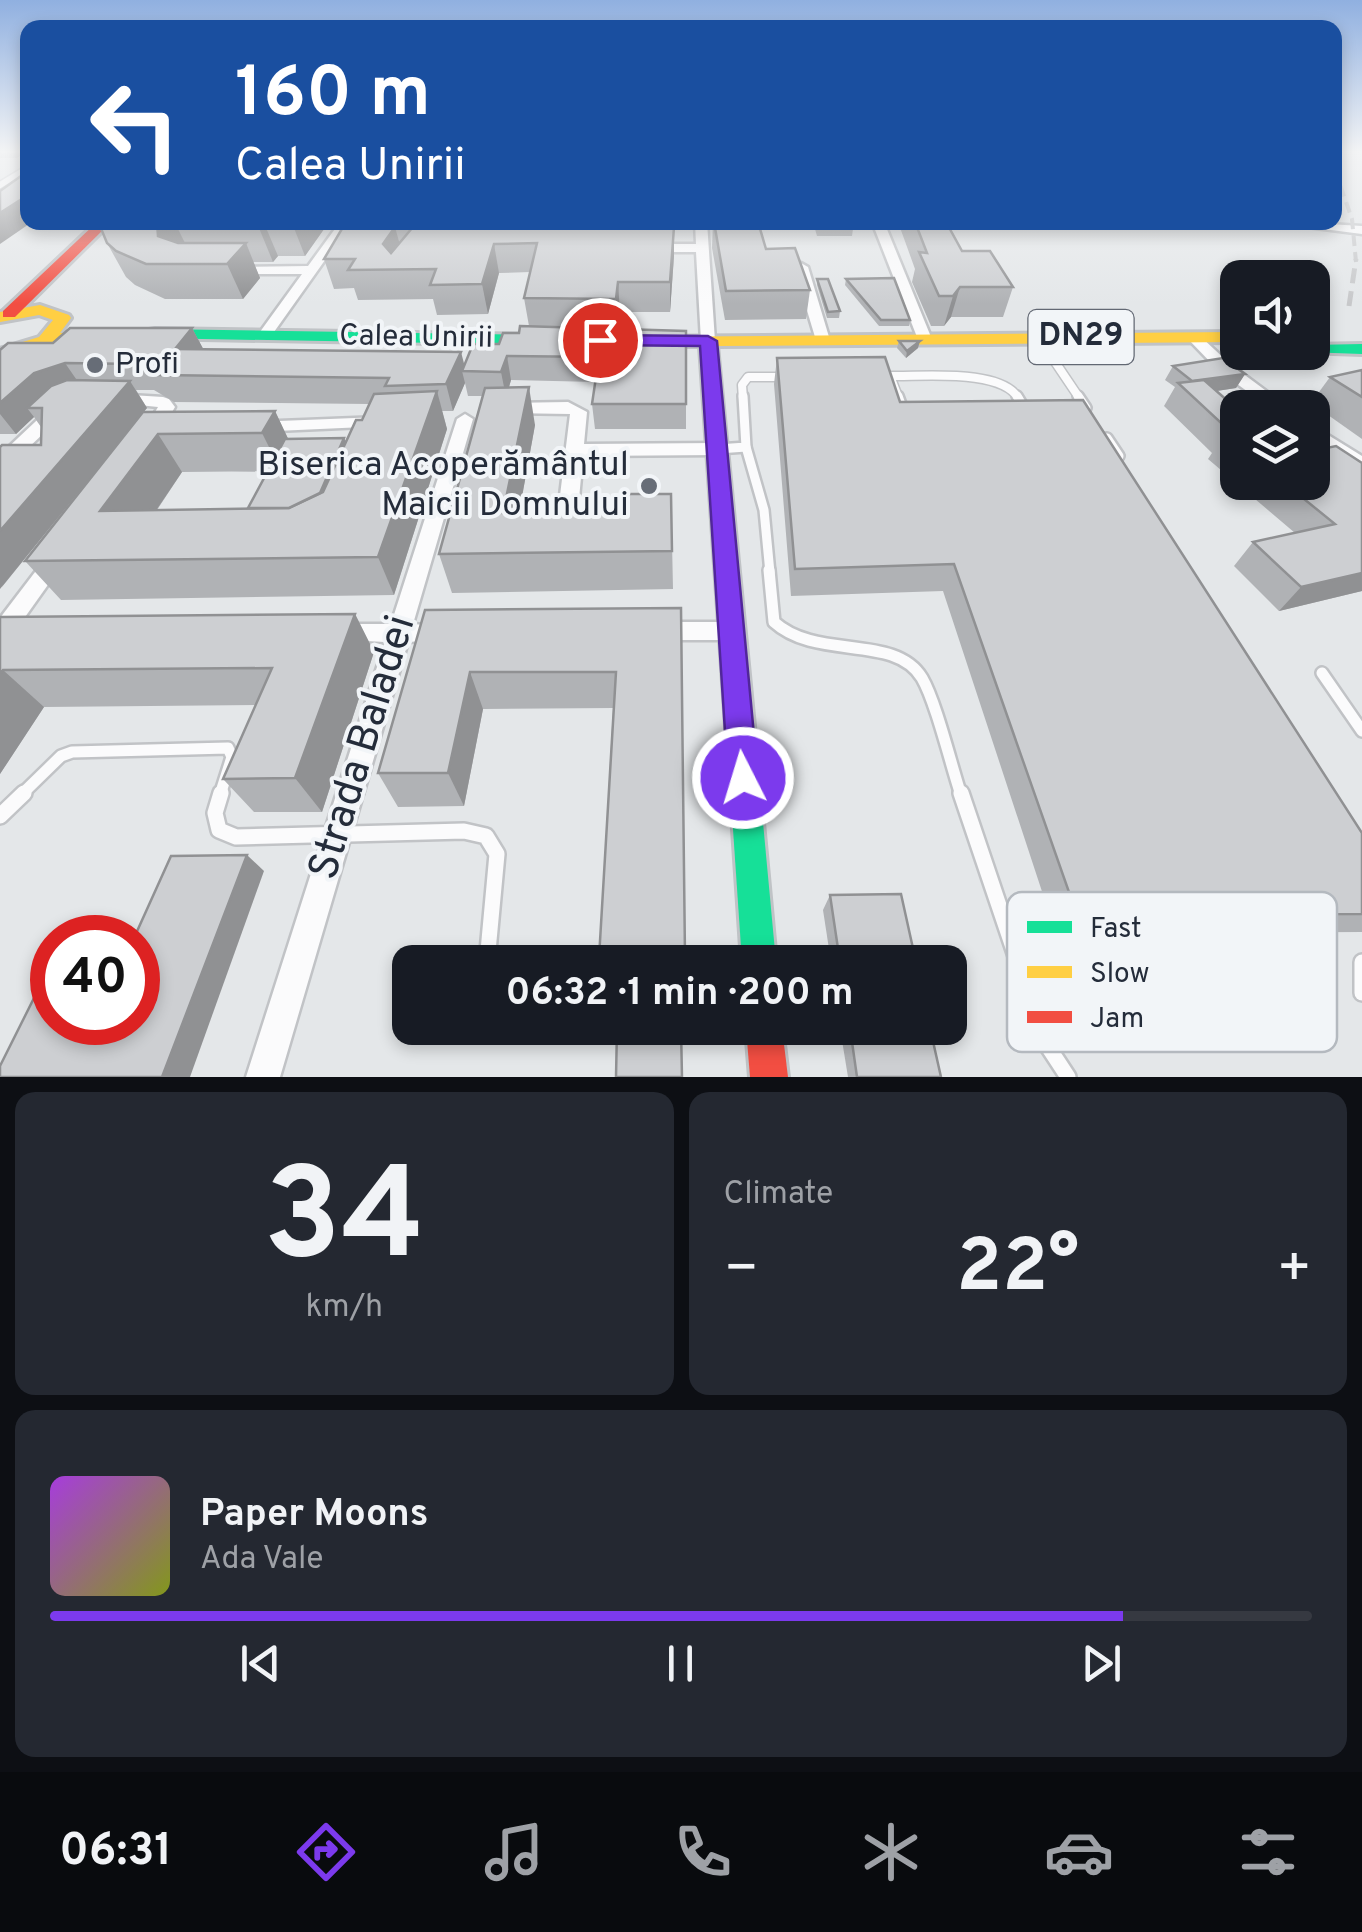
<!DOCTYPE html>
<html lang="en">
<head>
<meta charset="utf-8">
<style>
	body { margin:0; font-family:Overpass,sans-serif; background:#242831; color:#f1f3f6; height:100vh; display:flex; flex-direction:column; font-size:38px; white-space:nowrap }
	* { box-sizing:border-box; margin:0 }
	p { font-size:32px; color:#9ea1a6 }
	.icon { flex:none; width:55px; height:55px; fill:none; stroke:currentColor; stroke-width:2; stroke-linecap:round; stroke-linejoin:round }
	.map { position:relative; height:1077px; overflow:hidden }
	.side { display:flex; flex-direction:column; gap:15px; padding:15px; background:#0d0f14; flex:1 }
	.side>* { flex:none }
	.banner { position:absolute; left:20px; top:20px; width:1322px; height:210px; border-radius:20px; box-shadow:0 5px 15px #0003; background:#1a4fa0; color:#fff; overflow:hidden }
	.fabs { position:absolute; left:1220px; top:260px; display:grid; gap:20px }
	.fabs a { display:grid; place-items:center; width:110px; height:110px; border-radius:20px; background:#171b24; box-shadow:0 5px 15px #0003; font-size:50px }
	.speed { position:absolute; left:30px; top:915px; display:flex; gap:20px; font-size:50px; font-weight:700; text-align:center }
	.speed>* { display:grid; place-content:center; width:130px; height:130px; border-radius:50%; background:#171b24; box-shadow:0 5px 15px #0003; line-height:1 }
	.speed .limit { border:15px solid #d22; background:#fff; color:#111 }
	.pin { position:absolute; display:grid; place-items:center; width:85px; height:85px; color:#fff; margin:-42px; border:5px solid #fff; border-radius:50%; box-shadow:0 2px 10px #0007 }
	.me { position:absolute; width:110px; margin:-55px; rotate:355deg; stroke-linejoin:round; filter:drop-shadow(0 0 8px #0008) }
	.turn { display:flex; align-items:center; gap:35px; height:210px; padding:0 50px; font-size:45px }
	.turn .icon { width:130px; height:130px; stroke-width:2.5 }
	.turn b { display:block; font-size:70px; line-height:85px }
	.big { font-size:75px; font-weight:700; line-height:1.1 }
	.side .widget { flex:1; display:flex; flex-direction:column; justify-content:center; gap:15px; min-width:0; padding:0 35px; border-radius:20px; background:#242831 }
	.side .dial { align-items:center; gap:0 }
	.dial b { font-size:130px; line-height:1 }
	.song { display:flex; align-items:center; gap:30px }
	.cover { width:120px; height:120px; border-radius:15px; background:linear-gradient(135deg,hsl(280 70% 55%),hsl(70 70% 35%)) }
	.played { height:10px; border-radius:5px; background:linear-gradient(90deg,#7c3aed 85%,#363941 85%) }
	.keys { display:flex; justify-content:space-around; direction:ltr }
	.heat { display:flex; justify-content:space-between; align-items:center; font-size:55px; direction:ltr }
	.side .tiles { flex:1; display:grid; gap:15px; grid-template-columns:1fr 1fr }
	.widget:last-child { grid-column:span 2 }
	.trip { position:absolute; left:392px; top:945px; width:575px; height:100px; border-radius:20px; background:#171b24; box-shadow:0 5px 15px #0003; font-weight:700; line-height:100px; text-align:center }
	.dock { display:flex; height:160px; justify-content:space-around; align-items:center; background:#090b0e; color:#9ea1a6 }
	.dock .icon { width:70px; height:70px }
	.dock .selected { color:#7c3aed }
	.dock b { font-size:45px; color:#f1f3f6 }
	.map>svg:first-child { display:block }
	.lines { fill:none; stroke-linecap:round; stroke-linejoin:round }
	.lane-far4-casing { stroke:#c1c3c6; stroke-width:9 }
	.lane-far3-casing { stroke:#c1c3c6; stroke-width:11 }
	.lane-far2-casing { stroke:#c1c3c6; stroke-width:14 }
	.lane-far1-casing { stroke:#c1c3c6; stroke-width:16 }
	.lane-casing { stroke:#c1c3c6; stroke-width:20 }
	.street-casing { stroke:#c1c3c6; stroke-width:5 }
	.fast-casing { stroke:#c0c3c6; stroke-width:6 }
	.slow-casing { stroke:#c0c3c6; stroke-width:6 }
	.jam-casing { stroke:#c0c3c6; stroke-width:6 }
	.lane-far4 { stroke:#fbfbfc; stroke-width:6 }
	.lane-far3 { stroke:#fbfbfc; stroke-width:8 }
	.lane-far2 { stroke:#fbfbfc; stroke-width:9 }
	.lane-far1 { stroke:#fbfbfc; stroke-width:11 }
	.lane { stroke:#fbfbfc; stroke-width:15 }
	.street { fill:#fbfbfc; fill-rule:evenodd }
	.fast { fill:#16e098; fill-rule:evenodd }
	.slow { fill:#ffcf43; fill-rule:evenodd }
	.jam { fill:#f24e42; fill-rule:evenodd }
	.rail-far1 { stroke:#c7c8ca; stroke-width:4; stroke-dasharray:11 6; stroke-linecap:butt }
	.rail { stroke:#c7c8ca; stroke-width:5; stroke-dasharray:15 8; stroke-linecap:butt }
	.wall { fill:#b0b2b5; fill-rule:evenodd }
	.shaded-wall { fill:#909193 }
	.building { fill:#cdcfd2; stroke:#909193; stroke-width:2.5 }
	.route { fill:#7c3aed; stroke:#51269a; stroke-width:2.5 }
	.poi-dot { fill:#676d77; stroke:#f2f5f8; stroke-width:4 }
	.labels { text-anchor:middle; dominant-baseline:central; stroke-width:8; stroke-linejoin:round; paint-order:stroke }
	.far-street-label { font-size:30px; fill:#242c3a; stroke:#f2f5f8 }
	.far-poi-label { font-size:30px; fill:#242c3a; stroke:#f2f5f8; text-anchor:start }
	.shield { fill:#f2f5f8; stroke:#626873; stroke-width:2.5 }
	.shield-label { font-size:32px; font-weight:bold; fill:#242c3a }
	.poi-label { font-size:35px; fill:#242c3a; stroke:#f2f5f8; text-anchor:end }
	.near-street-label { font-size:42px; fill:#242c3a; stroke:#f2f5f8 }
	.key { fill:#f2f5f8; stroke:#b4b9bf; stroke-width:2.5 }
	.key-label { font-size:28px; fill:#242c3a }
</style>
</head>
<body>
<div class="map">
<svg width="1362" height="1077" viewBox="0 0 1362 1077">
	<rect width="100%" height="100%" fill="#e4e7e9"/>
	<g class="lines">
		<g class="lane-far4-casing">
			<polyline id="lane-far4" points="0,185 28,168"/>
		</g>
		<g class="lane-far3-casing">
			<g id="lane-far3">
				<polyline points="1047,350 1080,399"/>
				<polyline points="743,399 742,385 748,377 788,377"/>
				<path d="M899,399L890,376C923,377 1002,368 1019,399"/>
			</g>
		</g>
		<g class="lane-far2-casing">
			<g id="lane-far2">
				<polyline points="898,396 902,407 910,411 1014,413 1023,406 1017,396"/>
				<polyline points="1078,396 1086,408"/>
				<polyline points="1107,438 1119,456"/>
				<polyline points="746,447 764,510 770,573"/>
				<polyline points="718,449 746,447 743,396"/>
			</g>
		</g>
		<g class="lane-far1-casing">
			<g id="lane-far1">
				<path d="M769,570L774,622C817,661 895,633 922,678C936,702 951,765 961,795"/>
				<polyline points="1322,673 1362,731"/>
				<polyline points="21,795 61,756 72,752 228,748 232,757 220,795"/>
			</g>
		</g>
		<g class="lane-casing">
			<g id="lane">
				<polyline points="221,793 215,813 219,830 236,837 464,831 486,836 497,854 487,962"/>
				<polyline points="961,793 1045,1042 1068,1077"/>
				<polyline points="0,816 24,793"/>
				<polyline points="1362,962 1362,993"/>
			</g>
		</g>
		<g class="street-casing">
			<g id="street">
				<polygon points="340,222 352,222 269,339 259,339 257,336 302,274 229,274 222,270 224,267 308,266"/>
				<polygon points="695,222 707,222 715,341 708,345 701,341 696,252 649,252 643,248 649,244 696,244"/>
				<polygon points="872,222 884,222 931,337 929,340 919,340 917,337"/>
				<polygon points="1294,222 1362,226 1362,234 1300,226"/>
				<polygon points="801,263 808,267 829,337 827,340 817,340 815,337 794,267"/>
				<polygon points="1194,334 1199,335 1230,364 1289,408 1270,408 1218,370 1187,338"/>
				<polygon points="115,394 163,397 169,399 175,407 157,438 151,439 142,434 158,407 109,402 107,399"/>
				<polygon points="568,402 587,412 584,444 718,443 727,449 718,455 583,456 577,520 567,527 560,525 557,520 570,414 507,413 499,408 507,403"/>
				<polygon points="59,404 67,409 65,413 6,469 0,471 0,455 53,405"/>
				<polygon points="465,414 473,419 413,624 451,627 454,633 451,639 408,642 280,1077 246,1077 385,642 329,639 326,633 329,627 337,624 391,624 457,419"/>
				<polygon points="380,417 386,418 386,426 254,432 245,427 254,422"/>
				<polygon points="1312,425 1362,456 1362,471 1312,438"/>
				<polygon points="55,552 62,555 65,560 62,565 8,641 0,644 0,618 48,555"/>
				<polygon points="657,622 730,622 738,625 741,631 738,637 730,640 657,640 649,637 646,631 649,625"/>
			</g>
		</g>
		<g class="fast-casing">
			<g id="fast">
				<polygon points="155,329 546,335 554,340 546,345 149,338 149,330"/>
				<polygon points="1362,344 1362,354 1305,352 1312,352 1312,345"/>
				<polygon points="740,714 750,717 754,726 776,962 742,962 726,726 730,717"/>
			</g>
		</g>
		<g class="slow-casing">
			<g id="slow">
				<polygon points="40,305 69,315 71,318 60,333 101,331 109,336 101,341 51,344 0,359 0,349 39,337 53,320 39,315 0,322 0,312"/>
				<polygon points="1238,332 1238,342 717,346 754,726 750,735 740,738 730,735 726,726 700,346 640,346 632,341 634,337"/>
			</g>
		</g>
		<g class="jam-casing">
			<g id="jam">
				<polygon points="97,222 111,222 15,317 3,317 3,311"/>
				<polygon points="746,1028 782,1028 788,1077 750,1077"/>
			</g>
		</g>
		<use href="#lane-far4" class="lane-far4"/>
		<use href="#lane-far3" class="lane-far3"/>
		<use href="#lane-far2" class="lane-far2"/>
		<use href="#lane-far1" class="lane-far1"/>
		<use href="#lane" class="lane"/>
		<use href="#street" class="street"/>
		<use href="#fast" class="fast"/>
		<use href="#slow" class="slow"/>
		<use href="#jam" class="jam"/>
		<polyline class="rail-far1" points="1335,170 1352,219 1356,262"/>
		<polyline class="rail" points="1349,306 1356,259"/>
	</g>
	<g class="wall">
		<polygon points="0,153 25,153 16,158 0,158"/>
		<polygon points="329,222 305,256 278,256 273,262 253,262 260,278 243,299 165,299 135,285 126,277 107,243 100,226"/>
		<path d="M368,222H673L674,256L670,312H620L618,329L686,331V429H595L592,404L596,382L511,380L509,387L535,425L519,513L622,512L671,494L673,589L452,593L439,554L482,396H468L465,383L453,411H442L447,429L394,595L61,600L25,561L135,422L2,587L41,445V427L34,417L16,434H0V350L192,328L203,349L464,365L529,326L524,298L530,272L499,273L488,314L437,315L433,299L358,300L354,288L334,289L324,259L369,227ZM136,390H154L174,402L369,404L362,420L346,441L344,438L288,439L275,411L143,412L147,408ZM268,471L248,508L157,510L182,472Z"/>
		<polygon points="713,222 766,249 810,290 806,319 725,320 712,248"/>
		<polygon points="813,222 854,222 852,236 817,236"/>
		<polygon points="898,222 946,222 962,251 1013,287 1003,317 951,317 944,326 931,326 912,282 915,269"/>
		<polygon points="817,279 840,311 839,318 827,318 817,285"/>
		<polygon points="846,279 910,320 909,326 879,326 845,285"/>
		<polygon points="899,341 918,348 906,358 897,348"/>
		<polygon points="777,358 900,402 1362,833 1362,932 1056,934 943,591 791,596 774,384"/>
		<polygon points="1173,366 1245,374 1236,388 1216,391 1238,410 1238,482 1312,482 1312,451 1362,591 1279,611 1234,566 1253,542 1295,533 1208,459 1212,453 1164,406 1175,387 1165,380"/>
		<polygon points="1362,370 1362,439 1311,403 1330,377"/>
		<polygon points="681,608 685,962 600,962 599,958 613,708 483,709 464,806 398,807 378,773 425,610"/>
		<polygon points="355,614 374,652 322,812 254,812 223,779 256,705 44,707 0,774 0,617"/>
		<polygon points="830,895 916,962 831,962 823,910"/>
		<polygon points="840,1028 930,1028 941,1077 848,1077"/>
	</g>
	<g class="shaded-wall">
		<polygon points="12,153 25,153 16,158"/>
		<polygon points="28,195 28,222 32,222 0,244 0,213"/>
		<polygon points="157,222 203,222 177,227 185,243 174,256 158,236"/>
		<polygon points="329,222 305,256 292,223"/>
		<polygon points="264,223 278,256 273,262 259,228"/>
		<polygon points="395,227 403,256 394,270 383,244"/>
		<polygon points="674,227 674,256 670,312 670,282"/>
		<polygon points="246,243 260,278 243,299 227,264"/>
		<polygon points="494,244 499,273 488,314 482,284"/>
		<polygon points="618,282 620,312 618,330 616,299"/>
		<polygon points="960,287 951,317 944,326 953,296"/>
		<polygon points="192,328 206,354 175,349"/>
		<polygon points="920,341 918,348 906,358 907,351"/>
		<polygon points="461,352 466,371 462,371 465,383 453,411 446,384"/>
		<polygon points="507,356 511,380 506,397 501,372"/>
		<polygon points="65,363 83,389 42,408 27,408 34,417 16,434 0,414 0,403 34,373"/>
		<polygon points="1245,374 1236,388 1191,395 1194,382"/>
		<polygon points="130,381 147,408 0,589 0,531"/>
		<polygon points="529,387 535,425 512,552 503,513"/>
		<polygon points="437,391 447,429 394,595 378,557"/>
		<polygon points="275,411 293,449 281,471 262,433"/>
		<polygon points="158,434 182,472 130,549 100,511"/>
		<polygon points="344,438 353,458 318,499"/>
		<polygon points="1362,573 1362,591 1279,611 1301,587"/>
		<polygon points="355,614 374,652 322,812 295,778"/>
		<polygon points="3,670 44,707 0,774 0,674"/>
		<polygon points="470,672 483,709 464,806 448,773"/>
		<polygon points="247,855 264,871 190,1077 162,1077"/>
	</g>
	<g class="building">
		<polygon points="28,171 28,195 0,213 0,191"/>
		<polygon points="105,222 157,222 158,236 178,243 246,243 227,264 146,264 116,251 107,243 100,226"/>
		<polygon points="181,222 293,222 264,223 259,228 177,227"/>
		<polygon points="714,222 758,222 766,249 795,248 810,290 726,291"/>
		<polygon points="915,222 946,222 962,251 990,251 1013,287 960,287 953,296 939,296 919,252 927,253"/>
		<polygon points="343,227 395,227 383,244 391,253 413,227 674,227 670,282 618,282 616,299 524,298 537,243 494,244 482,284 430,285 436,269 348,270 355,259 324,259"/>
		<polygon points="894,278 910,320 881,320 846,279"/>
		<polygon points="817,279 828,279 840,311 828,312"/>
		<polygon points="520,326 686,331 686,404 592,404 599,357 507,356 501,372 462,371 473,344 499,344 503,333 519,333"/>
		<polygon points="70,328 192,328 175,349 461,352 446,384 385,386 389,378 158,375 138,364 65,363 34,373 0,403 0,350 8,343 53,343"/>
		<polygon points="899,341 920,341 907,351"/>
		<polygon points="885,357 900,402 1083,400 1362,833 1362,914 1077,915 954,564 795,569 777,358"/>
		<polygon points="1223,358 1245,374 1192,381 1173,366"/>
		<polygon points="1362,370 1362,397 1330,377"/>
		<polygon points="67,380 130,381 0,531 0,447 2,445 41,445 42,408 27,408 51,386"/>
		<polygon points="1204,380 1238,410 1238,446 1224,435 1232,433 1178,383"/>
		<polygon points="529,387 503,513 622,512 623,494 671,494 672,551 439,554 485,388"/>
		<polygon points="437,391 378,557 25,561 143,412 275,411 262,433 158,434 100,511 289,508 323,492 356,420 362,420 374,394"/>
		<polygon points="344,438 320,493 289,508 248,508 285,439"/>
		<polygon points="1336,446 1362,463 1362,573 1301,587 1253,542 1335,524 1283,482 1312,482 1312,451"/>
		<polygon points="681,608 685,957 599,958 616,672 470,672 448,773 378,773 425,610"/>
		<polygon points="355,614 295,778 223,779 272,668 3,670 0,674 0,617"/>
		<polygon points="247,855 162,1077 0,1077 0,1066 52,962 52,1022 138,1022 138,938 134,938 171,856"/>
		<polygon points="901,894 916,962 840,962 830,895"/>
		<polygon points="617,1028 681,1028 682,1077 616,1077"/>
		<polygon points="850,1028 930,1028 941,1077 857,1077"/>
	</g>
	<linearGradient id="sky" x2="0" y2="1"><stop stop-color="#90b0e0"/><stop offset="0.5" stop-color="#f3f4f5"/><stop offset="1" stop-color="#f3f4f5" stop-opacity="0"/></linearGradient>
	<rect width="1362" height="304" fill="url(#sky)"/>
	<polygon class="route" points="708,336 717,341 758,778 754,788 743,792 732,788 728,778 700,346 600,345 591,340 600,335"/>
	<g class="poi-dot">
		<circle cx="95" cy="365" r="10"/>
		<circle cx="649" cy="486" r="10"/>
	</g>
	<g class="labels">
		<g class="far-street-label">
			<text transform="translate(416 338) rotate(1)">Calea Unirii</text>
		</g>
		<g class="far-poi-label">
			<text x="115" y="365">Profi</text>
		</g>
		<rect class="shield" x="1028.5" y="310" width="105" height="54" rx="8"/>
		<g class="shield-label">
			<text x="1081" y="337">DN29</text>
		</g>
		<g class="poi-label">
			<text x="629" y="466">Biserica Acoperământul<tspan x="629" dy="40">Maicii Domnului</tspan></text>
		</g>
		<g class="near-street-label">
			<text transform="translate(364 748) rotate(-73)">Strada Baladei</text>
		</g>
	</g>
	<rect x="1007" y="892" width="330" height="160" rx="15" class="key"/>
	<rect x="1027" y="921" width="45" height="12" fill="#16e098"/>
	<rect x="1027" y="966" width="45" height="12" fill="#ffcf43"/>
	<rect x="1027" y="1011" width="45" height="12" fill="#f24e42"/>
	<g class="key-label">
		<text x="1090" y="937">Fast</text>
		<text x="1090" y="982">Slow</text>
		<text x="1090" y="1027">Jam</text>
	</g>
</svg>
<div class="fabs">
<a><svg class="icon" aria-label="sound" viewBox="0 0 24 24"><path d="M4 9h4l5-4v14l-5-4H4zM17 9q2 3 0 6"/></svg></a>
<a><svg class="icon" aria-label="layers" viewBox="0 0 24 24"><path d="M12 4l9 5-9 5-9-5zM3 14l9 5 9-5"/></svg></a>
</div>
<div class="speed"><div class="limit">40</div></div>
<div class="pin" style="left:600px;top:340px;background:#d93025"><svg class="icon" aria-label="arrive" viewBox="0 0 24 24"><path d="M6 21V4h12l-3 4 3 4H6"/></svg></div>
<svg class="me" style="left:743px;top:778px" viewBox="-20 -20 40 40"><circle r="17" fill="#7c3aed" stroke="#fff" stroke-width="3"/><path d="M0-11L8 9 0 5-8 9z" fill="#fff"/></svg>
<div class="trip">06:32 · 1 min · 200 m</div>
<div class="banner">
<div class="turn"><svg class="icon" aria-label="left" viewBox="0 0 24 24"><path d="M17 20v-9H6M10 6l-5 5 5 5"/></svg><div><b>160 m</b>Calea Unirii</div></div>
</div>
</div>
<section class="side">
<div class="tiles">
<div class="widget dial"><b>34</b><p>km/h</p></div>
<div class="widget"><p>Climate</p>
<div class="heat"><a>−</a><b class="big">22°</b><a>+</a></div>
</div>
<div class="widget">
<div class="song"><i class="cover"></i><div><b>Paper Moons</b><p>Ada Vale</p></div></div>
<div class="played"></div>
<div class="keys"><svg class="icon" aria-label="previous" viewBox="0 0 24 24"><path d="M18 5L8 12l10 7zM5 5v14"/></svg><svg class="icon" aria-label="pause" viewBox="0 0 24 24"><path d="M8 5v14M16 5v14"/></svg><svg class="icon" aria-label="next" viewBox="0 0 24 24"><path d="M6 5l10 7-10 7zM19 5v14"/></svg></div>
</div>
</div>
</section>
<nav class="dock">
<b>06:31</b>
<svg class="icon selected" aria-label="directions" viewBox="0 0 24 24"><path d="M12 3l9 9-9 9-9-9zM9 14v-3h6M13 9l2 2-2 2"/></svg>
<svg class="icon" aria-label="music" viewBox="0 0 24 24"><path d="M9 18V5l10-2v13"/><circle cx="6" cy="18" r="3"/><circle cx="16" cy="16" r="3"/></svg>
<svg class="icon" aria-label="phone" viewBox="0 0 24 24"><path d="M5 4h4l2 5-3 2q2 4 5 5l2-3 5 2v4C11 20 4 13 5 4z"/></svg>
<svg class="icon" aria-label="climate" viewBox="0 0 24 24"><path d="M12 3v18M4 7l16 10M4 17L20 7"/></svg>
<svg class="icon" aria-label="car" viewBox="0 0 24 24"><path d="M5 17H2v-5l4-1 3-4h7l3 4 3 1v5h-3M9 17h6M6 11h13"/><circle cx="7" cy="17" r="2"/><circle cx="17" cy="17" r="2"/></svg>
<svg class="icon" aria-label="filters" viewBox="0 0 24 24"><path d="M4 7h16M4 17h16"/><circle cx="9" cy="7" r="2"/><circle cx="15" cy="17" r="2"/></svg>
</nav>
</body>
</html>
